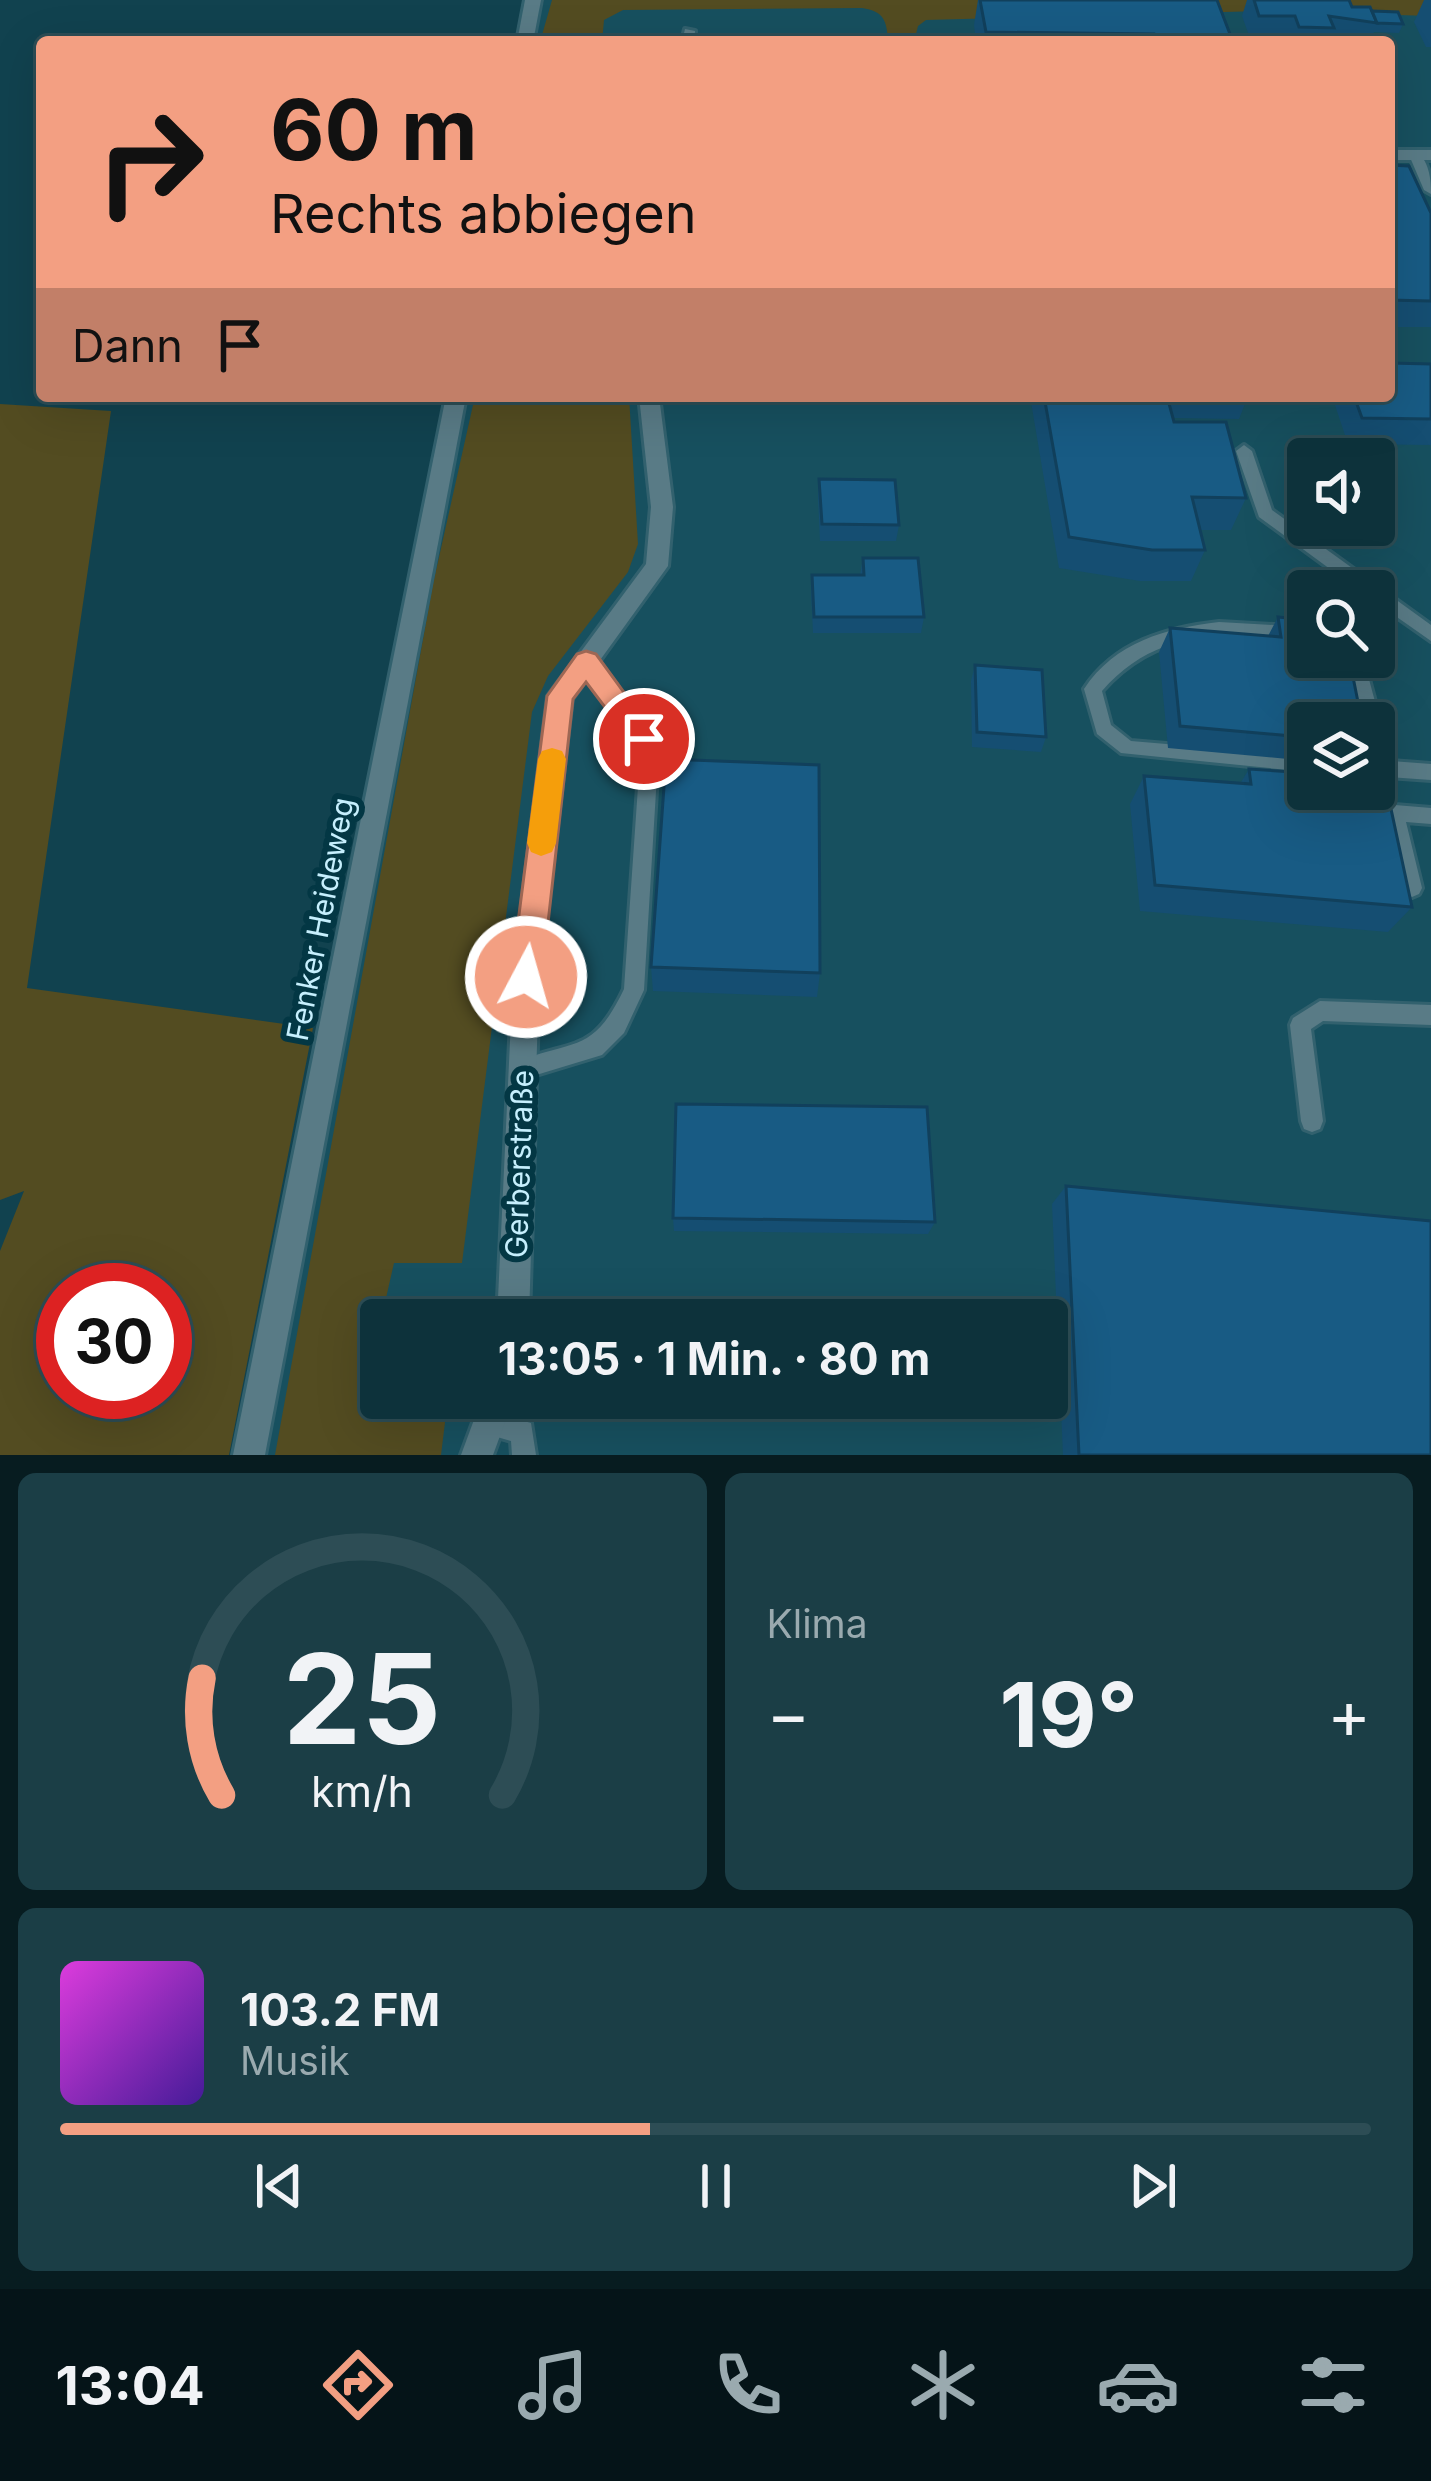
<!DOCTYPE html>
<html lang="de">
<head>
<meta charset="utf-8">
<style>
	body { margin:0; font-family:Inter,sans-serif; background:#1b3e46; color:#f1f3f6; height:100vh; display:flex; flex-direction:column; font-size:45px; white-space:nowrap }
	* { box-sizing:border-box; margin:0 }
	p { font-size:39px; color:#9aaaaf }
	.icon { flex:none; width:66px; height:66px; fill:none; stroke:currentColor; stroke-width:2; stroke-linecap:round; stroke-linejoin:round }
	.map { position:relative; height:1455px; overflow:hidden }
	.panel { display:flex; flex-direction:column; gap:18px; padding:18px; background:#071c20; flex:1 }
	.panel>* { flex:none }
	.banner { position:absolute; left:36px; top:36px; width:1359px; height:366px; border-radius:12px; box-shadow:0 12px 48px #0002,0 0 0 3px #2d4d55; background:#f39f82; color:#111; overflow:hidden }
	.fabs { position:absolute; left:1287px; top:438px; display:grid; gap:24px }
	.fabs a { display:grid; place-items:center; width:108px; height:108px; border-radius:12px; background:#0d323b; box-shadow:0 12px 48px #0002,0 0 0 3px #2d4d55; font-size:60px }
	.speed { position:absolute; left:36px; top:1263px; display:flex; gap:24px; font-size:60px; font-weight:700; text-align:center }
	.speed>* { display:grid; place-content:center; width:156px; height:156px; border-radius:50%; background:#0d323b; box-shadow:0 12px 48px #0002,0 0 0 3px #2d4d55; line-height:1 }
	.speed .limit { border:18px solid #d22; background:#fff; color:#111 }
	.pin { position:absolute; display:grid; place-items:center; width:102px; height:102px; color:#fff; margin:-51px; border:6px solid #fff; border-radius:50%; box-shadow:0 3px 12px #0007 }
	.me { position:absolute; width:132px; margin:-66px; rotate:6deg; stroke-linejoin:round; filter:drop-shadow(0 0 9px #0008) }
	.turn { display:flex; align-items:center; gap:42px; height:252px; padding:0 36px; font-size:54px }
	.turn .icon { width:156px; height:156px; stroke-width:2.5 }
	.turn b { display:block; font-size:84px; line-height:102px }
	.then { display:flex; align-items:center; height:114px; padding:0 36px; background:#0003; gap:24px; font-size:45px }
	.big { font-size:90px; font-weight:700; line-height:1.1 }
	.panel .widget { flex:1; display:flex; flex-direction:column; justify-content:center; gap:18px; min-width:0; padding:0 42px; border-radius:18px; background:#1b3e46 }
	.panel .dial { align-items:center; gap:0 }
	.dial svg { height:312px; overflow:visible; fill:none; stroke:#2d4d55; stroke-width:7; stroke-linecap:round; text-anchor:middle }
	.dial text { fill:#f1f3f6; stroke:none }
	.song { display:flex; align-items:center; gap:36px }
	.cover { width:144px; height:144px; border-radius:18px; background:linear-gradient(135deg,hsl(300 70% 55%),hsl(260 70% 35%)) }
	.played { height:12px; border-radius:6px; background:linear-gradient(90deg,#f39f82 45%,#2d4d55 45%) }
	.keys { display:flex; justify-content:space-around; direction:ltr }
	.heat { display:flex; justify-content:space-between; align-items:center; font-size:66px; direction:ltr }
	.panel .tiles { flex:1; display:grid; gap:18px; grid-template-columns:1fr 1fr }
	.widget:last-child { grid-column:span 2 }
	.trip { position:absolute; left:360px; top:1299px; width:708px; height:120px; border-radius:12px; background:#0d323b; box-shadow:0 12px 48px #0002,0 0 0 3px #2d4d55; font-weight:700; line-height:120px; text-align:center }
	.tabs { display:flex; height:192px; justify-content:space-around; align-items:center; background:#051418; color:#9aaaaf }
	.tabs .icon { width:84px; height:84px }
	.tabs .active { color:#f39f82 }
	.tabs b { font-size:54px; color:#f1f3f6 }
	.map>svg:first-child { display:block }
	.built { fill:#17505f; fill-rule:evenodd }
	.green { fill:#534c21; fill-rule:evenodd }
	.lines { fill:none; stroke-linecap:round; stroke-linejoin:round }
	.service-casing { stroke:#32616e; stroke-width:6 }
	.minor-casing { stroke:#32616e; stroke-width:6 }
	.service { fill:#597b86; fill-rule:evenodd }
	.minor { fill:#597b86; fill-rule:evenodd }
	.wall { fill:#154e72 }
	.building { fill:#185b84; stroke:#11405c; stroke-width:3 }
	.route { fill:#f39f82; stroke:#9e6754; stroke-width:3 }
	.slow { fill:#f59e0b }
	.labels { text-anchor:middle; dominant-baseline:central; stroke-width:12; stroke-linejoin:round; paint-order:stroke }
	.street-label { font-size:30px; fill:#c6effd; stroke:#033744 }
</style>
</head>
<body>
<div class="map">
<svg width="1431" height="1455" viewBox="0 0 1431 1455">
	<rect width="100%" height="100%" fill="#11424f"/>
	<path class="built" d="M544,0H1431V1455H266L464,396H1389V42H534ZM1308,459H1374V525H1308ZM1308,591H1374V657H1308ZM1308,723H1374V789H1308ZM381,1320H1047V1398H381Z"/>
	<g class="green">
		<path d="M552,0H1431V16L1262,11L926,20L918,26L914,42H888C887,21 884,11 862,8L623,10L604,20L602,42H540Z"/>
		<polygon points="475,396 629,396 638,544 628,572 548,676 532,712 462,1263 394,1263 381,1320 381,1398 448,1398 441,1455 275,1455 433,584"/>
		<path d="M0,404L111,411L27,988L313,1028L229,1455H0V1251L24,1191L0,1200ZM63,1290H165V1392H63Z"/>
	</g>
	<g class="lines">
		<g class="service-casing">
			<g id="service">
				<polygon points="685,29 695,31 694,42 682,42"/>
				<path d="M1415,151C1429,159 1431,179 1431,194L1424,190L1409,155Z"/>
				<polygon points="1244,445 1252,451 1272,510 1431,625 1431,641 1374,601 1374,591 1360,591 1259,517 1236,451"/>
				<path d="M1219,622L1308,627V641C1229,632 1159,626 1102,691L1111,725L1131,741L1308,756V772L1121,753L1097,734L1084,689C1115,642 1166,628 1219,622Z"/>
				<path d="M586,654L592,656L650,734L658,758L644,990L624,1033L602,1055L523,1079L516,1076L512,1069L516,1062C575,1039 593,1054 624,989L640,758L636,742L580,666L577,661L580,656Z"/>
				<polygon points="1345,657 1363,657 1391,761 1431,764 1431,780 1374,776 1374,723 1363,723"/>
				<polygon points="1395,805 1431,808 1431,824 1406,822 1422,888 1419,894 1412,897 1405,894 1402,888 1386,813 1388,807"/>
				<polygon points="1320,1001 1431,1005 1431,1025 1323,1021 1311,1029 1323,1121 1320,1129 1312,1132 1304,1129 1301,1121 1290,1025 1293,1018"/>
				<polygon points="489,1411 531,1423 536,1455 512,1455 511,1441 480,1432 477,1423 480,1414"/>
			</g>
		</g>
		<g class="minor-casing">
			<g id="minor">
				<polygon points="525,0 541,0 533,42 517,42"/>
				<rect x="1389" y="150" width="42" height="10"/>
				<polygon points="446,396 466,396 265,1455 233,1455"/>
				<polygon points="639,396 659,396 673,507 668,566 572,699 539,977 529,1320 497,1320 513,977 548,696 646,564 651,507"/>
				<polygon points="482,1398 514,1398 493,1455 461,1455"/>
			</g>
		</g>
		<use href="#service" class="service"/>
		<use href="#minor" class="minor"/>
	</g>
	<g class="wall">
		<polygon points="978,0 1217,0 1233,42 976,42 974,25"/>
		<polygon points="1247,0 1349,0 1352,7 1372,11 1403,24 1399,33 1374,32 1370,42 1251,41 1242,16"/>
		<polygon points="1424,0 1431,0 1431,47 1426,47 1414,22"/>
		<polygon points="1389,165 1431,213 1431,327 1389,327"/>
		<polygon points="1431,364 1431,445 1348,444 1332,396 1389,396"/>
		<polygon points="1030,396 1248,396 1239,419 1173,418 1174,422 1246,498 1231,530 1200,530 1205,550 1191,581 1140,581 1059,568"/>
		<polygon points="819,479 899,525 896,541 820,541 818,496"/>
		<polygon points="863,558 924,617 921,633 813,633 811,591 812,575 860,575"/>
		<polygon points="1278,617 1361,717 1357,723 1308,723 1308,736 1303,736 1288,759 1168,748 1159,652 1170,628 1268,636"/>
		<polygon points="975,665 1046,737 1041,752 972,747 971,681"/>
		<polygon points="1249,769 1412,907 1388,932 1140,911 1130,804 1144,776 1240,784"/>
		<polygon points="651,967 820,973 817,997 653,991"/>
		<polygon points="1066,1186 1431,1455 1063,1455 1052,1204"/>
		<polygon points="673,1218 935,1222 928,1234 674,1231"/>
	</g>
	<g class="building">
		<polygon points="980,0 1217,0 1233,42 1156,42 1154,34 986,32"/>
		<polygon points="1254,0 1349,0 1352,7 1370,7 1377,23 1329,16 1334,28 1299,27 1295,16 1259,16"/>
		<polygon points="1372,11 1398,12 1403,24 1377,23"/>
		<polygon points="1389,165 1409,166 1431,213 1431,301 1389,300"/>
		<polygon points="1389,363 1431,364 1431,419 1362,418 1354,396 1389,396"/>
		<polygon points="1044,396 1167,396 1174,422 1226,422 1246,498 1192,497 1205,550 1152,550 1069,537"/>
		<polygon points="819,479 895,480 899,525 822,524"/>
		<polygon points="863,558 918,558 924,617 814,617 812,575 864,575"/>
		<polygon points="1278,617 1308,620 1308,657 1349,657 1361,717 1299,712 1303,737 1180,726 1170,628 1281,637"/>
		<polygon points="975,665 1042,670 1046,737 977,732"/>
		<polygon points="666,759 819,765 820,973 651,967"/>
		<polygon points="1249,769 1308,773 1308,789 1330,789 1330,791 1388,795 1412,907 1155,885 1144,776 1251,784"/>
		<polygon points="676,1104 927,1107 935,1222 673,1218"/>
		<polygon points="1066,1186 1431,1221 1431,1455 1079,1455"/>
	</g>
	<polygon class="route" points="586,651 596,654 658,739 654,747 635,747 586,682 573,699 542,977 537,988 526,992 516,988 511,977 547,696 577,654"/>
	<polygon class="slow" points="552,748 562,751 566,759 556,843 552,852 541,856 531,852 527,843 538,759 542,751"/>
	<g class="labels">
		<g class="street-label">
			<text transform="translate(320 919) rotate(-79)">Fenker Heideweg</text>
			<text transform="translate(519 1164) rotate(-88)">Gerberstraße</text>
		</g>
	</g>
</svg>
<div class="fabs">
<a><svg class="icon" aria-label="sound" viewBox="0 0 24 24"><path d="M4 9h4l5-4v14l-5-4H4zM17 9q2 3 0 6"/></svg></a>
<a><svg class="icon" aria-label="search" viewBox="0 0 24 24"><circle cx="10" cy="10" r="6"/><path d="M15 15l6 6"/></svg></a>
<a><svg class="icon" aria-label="layers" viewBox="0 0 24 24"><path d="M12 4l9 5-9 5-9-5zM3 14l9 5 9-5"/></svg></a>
</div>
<div class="speed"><div class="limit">30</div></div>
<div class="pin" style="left:644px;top:739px;background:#d93025"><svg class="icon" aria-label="arrive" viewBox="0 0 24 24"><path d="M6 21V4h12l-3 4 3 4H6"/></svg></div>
<svg class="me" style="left:526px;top:977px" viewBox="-20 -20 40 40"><circle r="17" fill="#f39f82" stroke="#fff" stroke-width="3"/><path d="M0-11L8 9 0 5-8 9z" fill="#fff"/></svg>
<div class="trip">13:05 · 1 Min. · 80 m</div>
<div class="banner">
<div class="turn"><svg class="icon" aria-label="right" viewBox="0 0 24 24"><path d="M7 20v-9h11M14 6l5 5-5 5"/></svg><div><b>60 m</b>Rechts abbiegen</div></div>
<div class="then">Dann<svg class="icon" aria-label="arrive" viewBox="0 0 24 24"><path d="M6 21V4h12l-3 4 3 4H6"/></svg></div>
</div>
</div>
<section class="panel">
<div class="tiles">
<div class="widget dial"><svg viewBox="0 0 100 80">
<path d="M14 69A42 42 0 1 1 86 69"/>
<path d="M14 69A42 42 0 0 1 9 39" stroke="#f39f82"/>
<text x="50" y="56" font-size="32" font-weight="700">25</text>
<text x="50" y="72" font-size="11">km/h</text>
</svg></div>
<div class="widget"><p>Klima</p>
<div class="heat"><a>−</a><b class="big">19°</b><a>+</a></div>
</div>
<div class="widget">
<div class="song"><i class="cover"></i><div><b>103.2 FM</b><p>Musik</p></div></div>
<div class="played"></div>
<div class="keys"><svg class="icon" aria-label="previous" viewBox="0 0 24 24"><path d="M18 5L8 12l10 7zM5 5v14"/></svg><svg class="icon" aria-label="pause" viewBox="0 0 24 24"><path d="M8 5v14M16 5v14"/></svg><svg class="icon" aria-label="next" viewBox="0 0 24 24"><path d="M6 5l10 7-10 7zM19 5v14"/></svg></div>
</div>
</div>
</section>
<nav class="tabs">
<b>13:04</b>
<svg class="icon active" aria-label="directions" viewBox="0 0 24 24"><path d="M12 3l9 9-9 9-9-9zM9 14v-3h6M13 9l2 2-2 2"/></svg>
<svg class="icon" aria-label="music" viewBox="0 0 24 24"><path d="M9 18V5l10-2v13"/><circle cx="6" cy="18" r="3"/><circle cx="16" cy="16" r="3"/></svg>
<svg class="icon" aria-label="phone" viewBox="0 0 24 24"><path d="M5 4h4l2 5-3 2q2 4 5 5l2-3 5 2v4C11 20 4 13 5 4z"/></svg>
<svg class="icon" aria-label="climate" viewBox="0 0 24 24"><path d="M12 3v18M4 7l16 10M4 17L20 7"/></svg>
<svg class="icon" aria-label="car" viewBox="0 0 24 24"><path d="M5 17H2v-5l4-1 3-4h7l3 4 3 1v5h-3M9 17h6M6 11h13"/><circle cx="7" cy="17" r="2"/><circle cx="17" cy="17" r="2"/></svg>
<svg class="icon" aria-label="filters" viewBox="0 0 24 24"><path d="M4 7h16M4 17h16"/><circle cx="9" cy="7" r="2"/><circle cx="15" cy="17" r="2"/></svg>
</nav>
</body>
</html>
